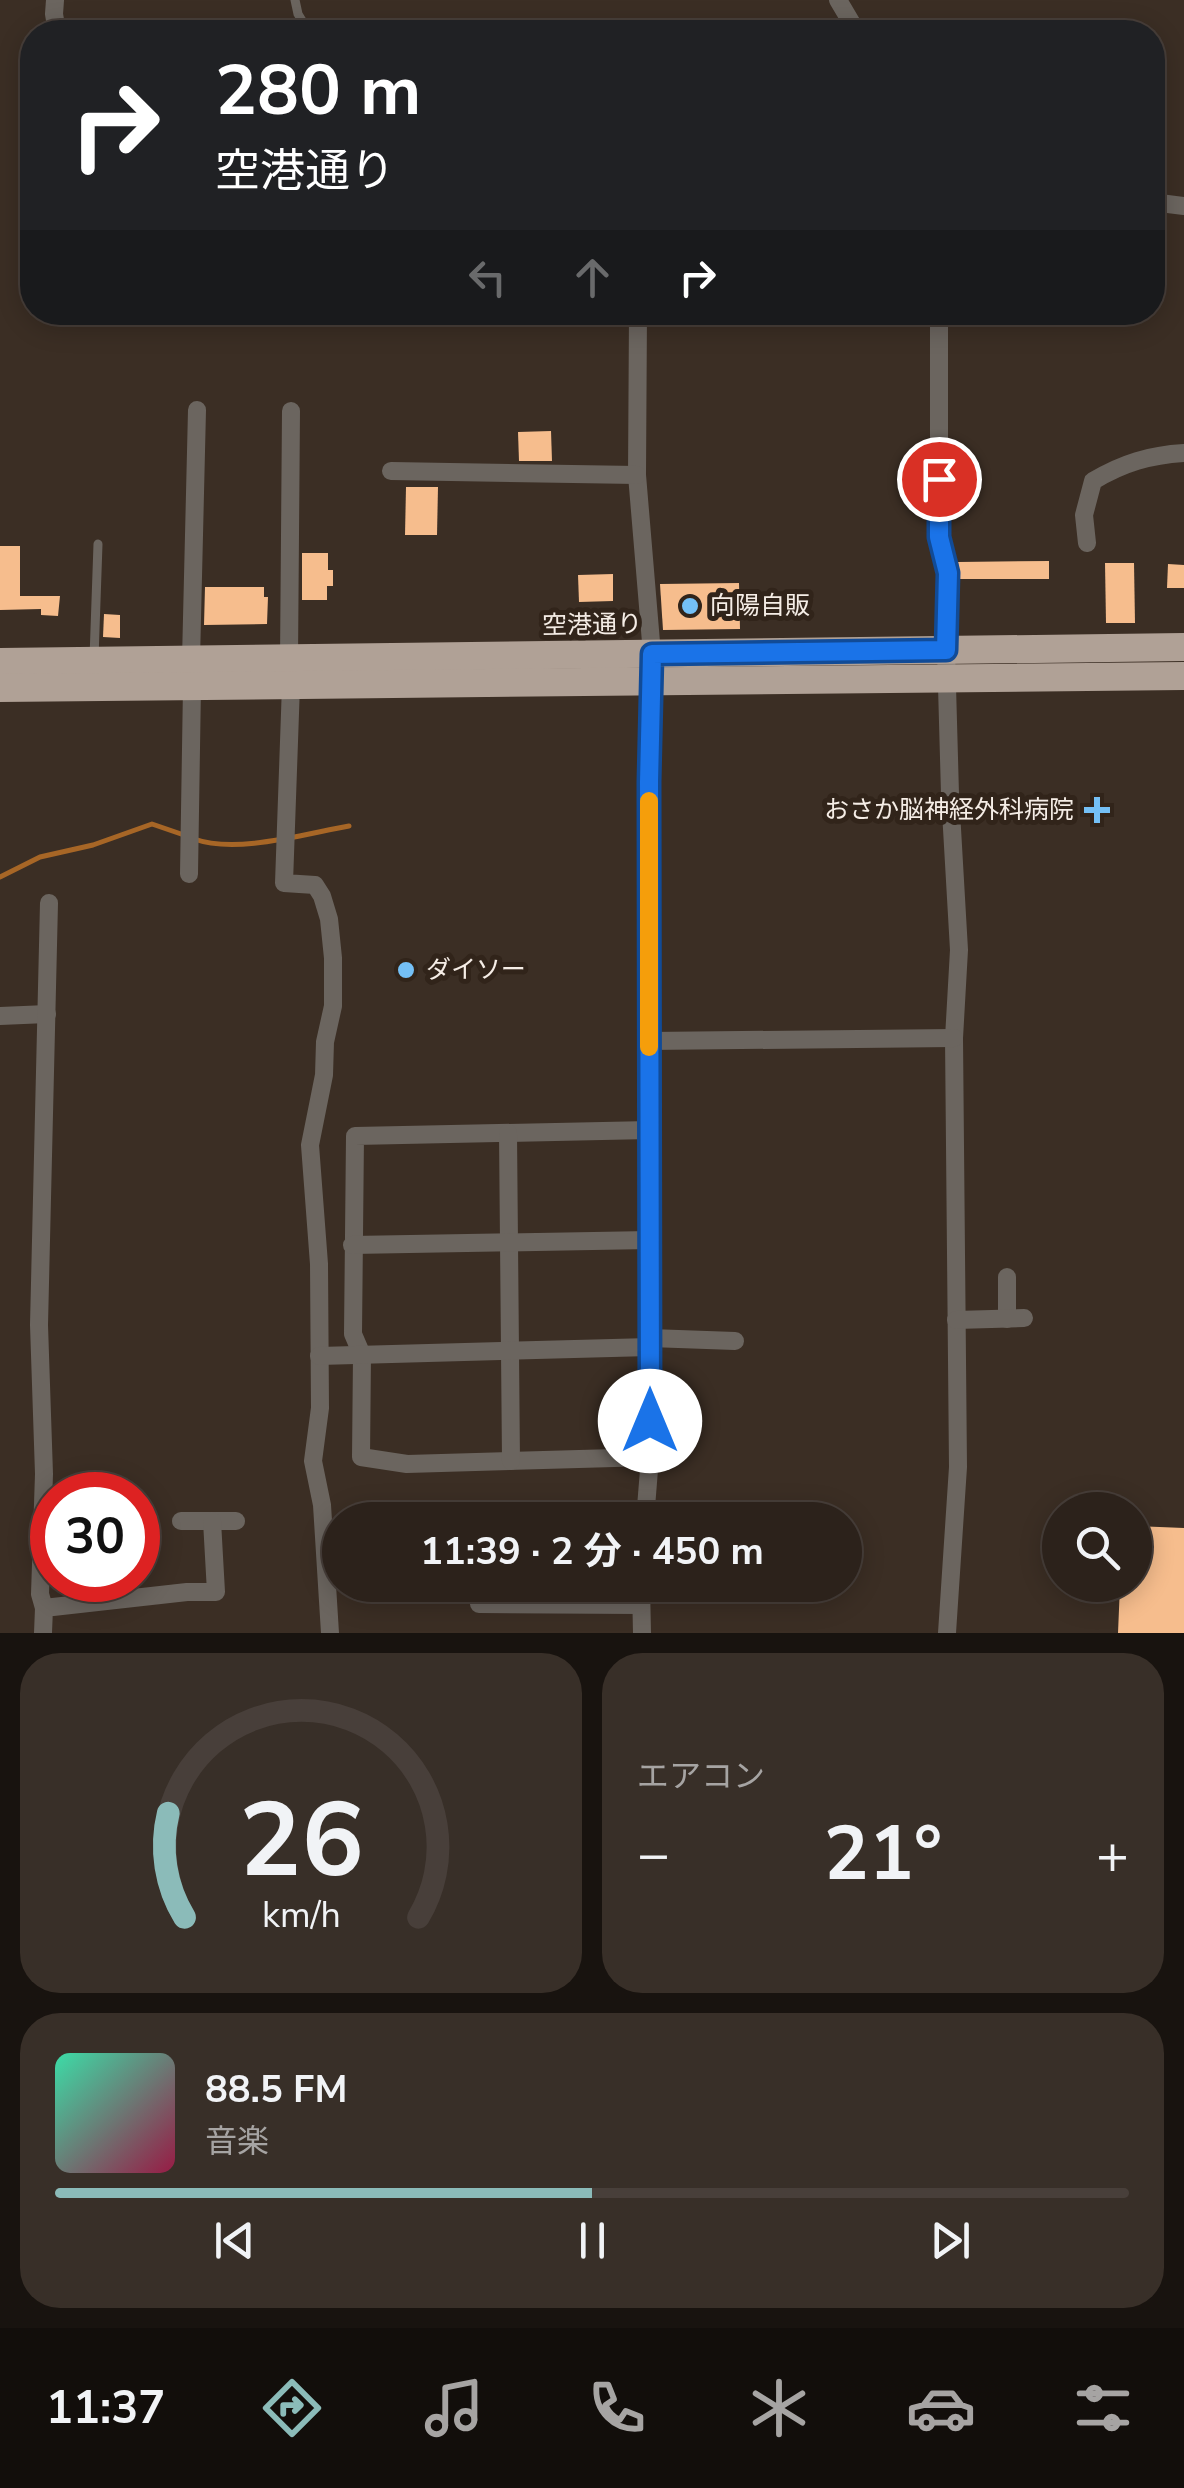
<!DOCTYPE html>
<html lang="ja">
<head>
<meta charset="utf-8">
<style>
	body { margin:0; font-family:"Nunito Sans","Noto Sans JP",sans-serif; background:#382f28; color:#f1f3f6; height:100vh; display:flex; flex-direction:column; font-size:38px; white-space:nowrap }
	* { box-sizing:border-box; margin:0 }
	p { font-size:32px; color:#a6a4a3 }
	.icon { flex:none; width:55px; height:55px; fill:none; stroke:currentColor; stroke-width:2; stroke-linecap:round; stroke-linejoin:round }
	.map { position:relative; height:1633px; overflow:hidden }
	.drawer { display:flex; flex-direction:column; gap:20px; padding:20px; background:#18130f; flex:1 }
	.drawer>* { flex:none }
	.banner { position:absolute; left:20px; top:20px; width:1145px; height:305px; border-radius:40px; box-shadow:0 5px 25px #0003,0 0 0 2px #483f3a; background:#202124; color:#fff; overflow:hidden }
	.fabs { position:absolute; left:1042px; top:1492px; display:grid; gap:20px }
	.fabs a { display:grid; place-items:center; width:110px; height:110px; border-radius:50%; background:#2c221b; box-shadow:0 5px 25px #0003,0 0 0 2px #483f3a; font-size:50px }
	.speed { position:absolute; left:30px; top:1472px; display:flex; gap:20px; font-size:50px; font-weight:700; text-align:center }
	.speed>* { display:grid; place-content:center; width:130px; height:130px; border-radius:50%; background:#2c221b; box-shadow:0 5px 25px #0003,0 0 0 2px #483f3a; line-height:1 }
	.speed .limit { border:15px solid #d22; background:#fff; color:#111 }
	.pin { position:absolute; display:grid; place-items:center; width:85px; height:85px; color:#fff; margin:-42px; border:5px solid #fff; border-radius:50%; box-shadow:0 2px 10px #0007 }
	.me { position:absolute; width:110px; margin:-55px; rotate:0deg; stroke-linejoin:round; filter:drop-shadow(0 0 8px #0008) }
	.turn { display:flex; align-items:center; gap:35px; height:210px; padding:0 30px; font-size:45px }
	.turn .icon { width:130px; height:130px; stroke-width:2.5 }
	.turn b { display:block; font-size:70px; line-height:85px }
	.lanes { display:flex; align-items:center; height:95px; padding:0 30px; background:#0003; justify-content:center; gap:50px; direction:ltr }
	.lanes .off { opacity:.35 }
	.big { font-size:75px; font-weight:700; line-height:1.1 }
	.drawer .tile { flex:1; display:flex; flex-direction:column; justify-content:center; gap:15px; min-width:0; padding:0 35px; border-radius:40px; background:#382f28 }
	.drawer .dial { align-items:center; gap:0 }
	.dial svg { height:260px; overflow:visible; fill:none; stroke:#483f3a; stroke-width:7; stroke-linecap:round; text-anchor:middle }
	.dial text { fill:#f1f3f6; stroke:none }
	.song { display:flex; align-items:center; gap:30px }
	.cover { width:120px; height:120px; border-radius:15px; background:linear-gradient(135deg,hsl(160 70% 55%),hsl(340 70% 35%)) }
	.played { height:10px; border-radius:5px; background:linear-gradient(90deg,#8bbbb9 50%,#483f3a 50%) }
	.keys { display:flex; justify-content:space-around; direction:ltr }
	.heat { display:flex; justify-content:space-between; align-items:center; font-size:55px; direction:ltr }
	.drawer .tiles { flex:1; display:grid; gap:20px; grid-template-columns:1fr 1fr }
	.tile:last-child { grid-column:span 2 }
	.trip { position:absolute; left:322px; top:1502px; width:540px; height:100px; border-radius:50px; background:#2c221b; box-shadow:0 5px 25px #0003,0 0 0 2px #483f3a; font-weight:700; line-height:100px; text-align:center }
	.dock { display:flex; height:160px; justify-content:space-around; align-items:center; background:#120e0b; color:#a6a4a3 }
	.dock .icon { width:70px; height:70px }
	.dock .selected { color:#8bbbb9 }
	.dock b { font-size:45px; color:#f1f3f6 }
	.map>svg:first-child { display:block }
	.lines { fill:none; stroke-linecap:round; stroke-linejoin:round }
	.stream { stroke:#a76626; stroke-width:5 }
	.building { fill:#f6bd8d }
	.service { stroke:#6b655f; stroke-width:9 }
	.minor { stroke:#6b655f; stroke-width:18 }
	.trunk { stroke:#b0a196; stroke-width:28 }
	.route-casing { stroke:#114b97; stroke-width:25 }
	.route { stroke:#1a73e8; stroke-width:18 }
	.slow { stroke:#f59e0b; stroke-width:18 }
	.poi-dot { fill:#74c0f6; stroke:#31241a; stroke-width:4 }
	.labels { text-anchor:middle; dominant-baseline:central; stroke-width:10; stroke-linejoin:round; paint-order:stroke }
	.poi-label { font-size:25px; fill:#f5ede6; stroke:#31241a; text-anchor:start }
	.street-label { font-size:25px; fill:#f5ede6; stroke:#31241a }
</style>
</head>
<body>
<div class="map">
<svg width="1184" height="1633" viewBox="0 0 1184 1633">
	<rect width="100%" height="100%" fill="#3b2e24"/>
	<g class="lines">
		<g class="stream">
			<path d="M194,839C237,854 304,834 349,826"/>
			<polyline points="0,877 40,857 93,845 152,824 184,835"/>
		</g>
	</g>
	<g class="building">
		<polygon points="551,431 552,461 519,461 518,432"/>
		<polygon points="406,487 438,487 437,535 405,535"/>
		<polygon points="0,546 20,546 20,596 60,596 58,616 41,615 41,609 0,610"/>
		<polygon points="302,553 328,553 328,570 333,570 333,586 327,586 327,600 302,600"/>
		<polygon points="1049,561 1049,579 960,579 958,562"/>
		<polygon points="1105,563 1134,563 1135,623 1106,623"/>
		<polygon points="1168,564 1184,565 1184,588 1167,588"/>
		<polygon points="613,574 613,601 579,602 578,575"/>
		<polygon points="739,583 740,629 663,630 660,584"/>
		<polygon points="205,587 264,587 264,597 268,597 267,624 204,625"/>
		<polygon points="104,614 120,615 120,638 103,637"/>
		<polygon points="1135,1526 1184,1528 1184,1633 1118,1633 1120,1585 1135,1585"/>
	</g>
	<g class="lines">
		<g class="service">
			<polyline points="295,0 298,14 309,32"/>
			<polyline points="94,658 98,544"/>
		</g>
		<g class="minor">
			<polyline points="55,0 54,14 57,32"/>
			<polyline points="838,0 857,32"/>
			<polyline points="1152,202 1184,206"/>
			<polyline points="638,312 637,475 652,654 649,783 650,1457 645,1520"/>
			<polyline points="939,312 939,537 948,573 946,650 950,794 959,950 954,1038 958,1467 947,1633"/>
			<polyline points="391,471 637,475"/>
			<path d="M1087,543L1084,515L1093,481C1123,463 1150,455 1184,453"/>
			<polyline points="289,659 291,411"/>
			<polyline points="191,660 197,410"/>
			<polyline points="291,685 284,883 315,885 322,896 329,919 333,958 333,1006 325,1042 324,1075 310,1145 319,1264 320,1408 313,1461 322,1505 330,1633"/>
			<polyline points="189,874 192,686"/>
			<polyline points="0,1016 47,1014"/>
			<polyline points="649,1041 954,1038"/>
			<polyline points="650,1130 355,1136 353,1334 362,1355 361,1457 407,1464 650,1457"/>
			<polyline points="508,1133 511,1461"/>
			<polyline points="352,1245 650,1240"/>
			<polyline points="1007,1277 1007,1319"/>
			<polyline points="956,1320 1024,1318"/>
			<polyline points="650,1338 735,1341"/>
			<polyline points="319,1356 650,1347"/>
			<polyline points="650,1520 803,1511"/>
			<polyline points="181,1521 236,1521"/>
			<polyline points="641,1585 642,1633"/>
			<polyline points="479,1604 640,1605"/>
			<polyline points="44,1608 40,1594 44,1474 39,1325 49,903"/>
			<polyline points="43,1633 44,1608 187,1592 216,1592 212,1521"/>
		</g>
		<g class="trunk">
			<polyline points="0,662 1184,647"/>
			<polyline points="0,688 1184,676"/>
		</g>
	</g>
	<g class="lines">
		<g class="route-casing">
			<polyline id="route" points="650,1421 649,782 652,654 946,650 948,573 939,537 939,479"/>
		</g>
		<use href="#route" class="route"/>
		<polyline class="slow" points="649,801 649,1047"/>
	</g>
	<g class="poi-dot">
		<circle cx="690" cy="606" r="10"/>
		<path d="M1092 795h10v10h10v10h-10v10h-10v-10h-10v-10h10z"/>
		<circle cx="406" cy="970" r="10"/>
	</g>
	<g class="labels">
		<g class="poi-label">
			<text x="710" y="606">向陽自販</text>
			<text x="1074" y="810" text-anchor="end">おさか脳神経外科病院</text>
			<text x="426" y="970">ダイソー</text>
		</g>
		<g class="street-label">
			<text transform="translate(592 625) rotate(-1)">空港通り</text>
		</g>
	</g>
</svg>
<div class="fabs">
<a><svg class="icon" aria-label="search" viewBox="0 0 24 24"><circle cx="10" cy="10" r="6"/><path d="M15 15l6 6"/></svg></a>
</div>
<div class="speed"><div class="limit">30</div></div>
<div class="pin" style="left:939px;top:479px;background:#d93025"><svg class="icon" aria-label="arrive" viewBox="0 0 24 24"><path d="M6 21V4h12l-3 4 3 4H6"/></svg></div>
<svg class="me" style="left:650px;top:1421px" viewBox="-20 -20 40 40"><circle r="19" fill="#fff"/><path d="M0-13L10 11 0 6-10 11z" fill="#1a73e8"/></svg>
<div class="trip">11:39 · 2 分 · 450 m</div>
<div class="banner">
<div class="turn"><svg class="icon" aria-label="right" viewBox="0 0 24 24"><path d="M7 20v-9h11M14 6l5 5-5 5"/></svg><div><b>280 m</b>空港通り</div></div>
<div class="lanes"><svg class="icon off" aria-label="left" viewBox="0 0 24 24"><path d="M17 20v-9H6M10 6l-5 5 5 5"/></svg><svg class="icon off" aria-label="ahead" viewBox="0 0 24 24"><path d="M12 20V5M6 11l6-6 6 6"/></svg><svg class="icon" aria-label="right" viewBox="0 0 24 24"><path d="M7 20v-9h11M14 6l5 5-5 5"/></svg></div>
</div>
</div>
<section class="drawer">
<div class="tiles">
<div class="tile dial"><svg viewBox="0 0 100 80">
<path d="M14 69A42 42 0 1 1 86 69"/>
<path d="M14 69A42 42 0 0 1 9 37" stroke="#8bbbb9"/>
<text x="50" y="56" font-size="32" font-weight="700">26</text>
<text x="50" y="72" font-size="11">km/h</text>
</svg></div>
<div class="tile"><p>エアコン</p>
<div class="heat"><a>−</a><b class="big">21°</b><a>+</a></div>
</div>
<div class="tile">
<div class="song"><i class="cover"></i><div><b>88.5 FM</b><p>音楽</p></div></div>
<div class="played"></div>
<div class="keys"><svg class="icon" aria-label="previous" viewBox="0 0 24 24"><path d="M18 5L8 12l10 7zM5 5v14"/></svg><svg class="icon" aria-label="pause" viewBox="0 0 24 24"><path d="M8 5v14M16 5v14"/></svg><svg class="icon" aria-label="next" viewBox="0 0 24 24"><path d="M6 5l10 7-10 7zM19 5v14"/></svg></div>
</div>
</div>
</section>
<nav class="dock">
<b>11:37</b>
<svg class="icon selected" aria-label="directions" viewBox="0 0 24 24"><path d="M12 3l9 9-9 9-9-9zM9 14v-3h6M13 9l2 2-2 2"/></svg>
<svg class="icon" aria-label="music" viewBox="0 0 24 24"><path d="M9 18V5l10-2v13"/><circle cx="6" cy="18" r="3"/><circle cx="16" cy="16" r="3"/></svg>
<svg class="icon" aria-label="phone" viewBox="0 0 24 24"><path d="M5 4h4l2 5-3 2q2 4 5 5l2-3 5 2v4C11 20 4 13 5 4z"/></svg>
<svg class="icon" aria-label="climate" viewBox="0 0 24 24"><path d="M12 3v18M4 7l16 10M4 17L20 7"/></svg>
<svg class="icon" aria-label="car" viewBox="0 0 24 24"><path d="M5 17H2v-5l4-1 3-4h7l3 4 3 1v5h-3M9 17h6M6 11h13"/><circle cx="7" cy="17" r="2"/><circle cx="17" cy="17" r="2"/></svg>
<svg class="icon" aria-label="filters" viewBox="0 0 24 24"><path d="M4 7h16M4 17h16"/><circle cx="9" cy="7" r="2"/><circle cx="15" cy="17" r="2"/></svg>
</nav>
</body>
</html>
